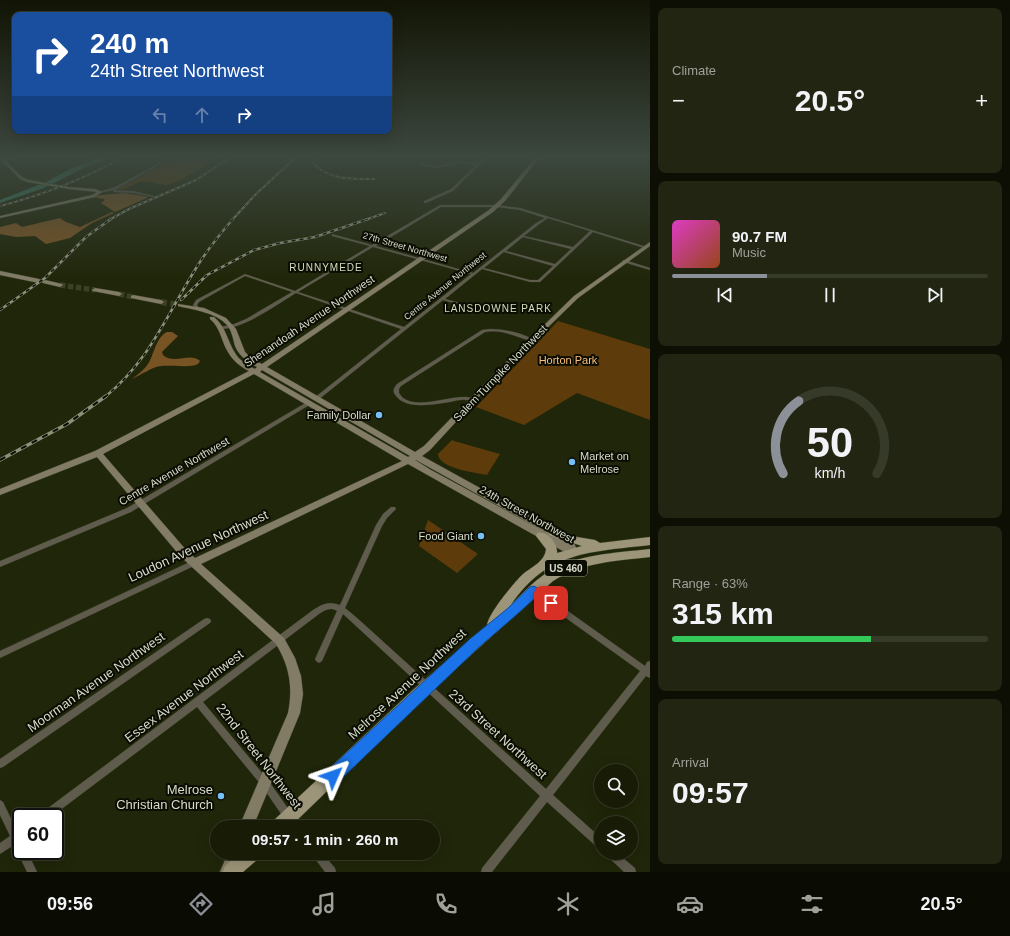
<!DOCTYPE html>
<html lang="en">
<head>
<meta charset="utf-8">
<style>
	body { margin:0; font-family:Helvetica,sans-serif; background:#212511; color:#f1f3f6; height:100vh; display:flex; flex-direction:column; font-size:15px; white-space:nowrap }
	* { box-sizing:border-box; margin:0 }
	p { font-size:13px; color:#9fa19b }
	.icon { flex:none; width:22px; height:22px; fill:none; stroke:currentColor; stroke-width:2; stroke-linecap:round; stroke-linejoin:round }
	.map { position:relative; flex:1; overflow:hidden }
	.panel { display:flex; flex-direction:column; gap:8px; padding:8px; background:#0d0f04; width:360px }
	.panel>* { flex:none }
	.banner { position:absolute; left:12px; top:12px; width:380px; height:122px; border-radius:8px; box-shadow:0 4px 16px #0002,0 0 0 1px #363a28; background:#1a4fa0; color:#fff; overflow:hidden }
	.controls { position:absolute; left:594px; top:764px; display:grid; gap:8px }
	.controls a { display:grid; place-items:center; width:44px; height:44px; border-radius:50%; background:#181c07; box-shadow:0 4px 16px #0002,0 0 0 1px #363a28; font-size:20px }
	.speed { position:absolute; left:12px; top:808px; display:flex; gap:8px; font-size:20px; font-weight:700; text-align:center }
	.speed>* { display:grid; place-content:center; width:52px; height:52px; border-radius:50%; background:#181c07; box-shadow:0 4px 16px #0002,0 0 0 1px #363a28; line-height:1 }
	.speed .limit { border:2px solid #111; border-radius:6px; background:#fff; color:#111 }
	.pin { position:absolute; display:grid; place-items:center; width:34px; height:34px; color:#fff; margin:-17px; border-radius:8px; box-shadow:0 2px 6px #0006 }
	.me { position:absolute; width:44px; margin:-22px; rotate:47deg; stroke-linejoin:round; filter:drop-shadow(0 0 3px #0008) }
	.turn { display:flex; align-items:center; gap:14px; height:84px; padding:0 12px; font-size:18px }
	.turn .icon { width:52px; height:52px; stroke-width:2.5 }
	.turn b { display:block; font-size:28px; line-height:34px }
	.lanes { display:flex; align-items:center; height:38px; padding:0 12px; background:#0003; justify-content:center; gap:20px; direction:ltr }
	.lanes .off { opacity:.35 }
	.big { font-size:30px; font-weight:700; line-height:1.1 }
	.panel .widget { flex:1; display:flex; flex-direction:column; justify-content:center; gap:6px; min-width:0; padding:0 14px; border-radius:8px; background:#212511 }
	.panel .dial { align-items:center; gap:0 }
	.dial svg { height:104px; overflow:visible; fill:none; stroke:#363a28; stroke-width:7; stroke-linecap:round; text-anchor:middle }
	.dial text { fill:#f1f3f6; stroke:none }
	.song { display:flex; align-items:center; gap:12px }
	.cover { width:48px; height:48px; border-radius:6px; background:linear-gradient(135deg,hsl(310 70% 55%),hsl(20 70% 35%)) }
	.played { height:4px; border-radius:2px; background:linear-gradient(90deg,#8c9099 30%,#363a28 30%) }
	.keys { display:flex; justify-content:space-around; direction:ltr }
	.heat { display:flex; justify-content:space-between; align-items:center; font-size:22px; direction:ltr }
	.charge { height:6px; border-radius:3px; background:linear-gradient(90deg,#34c759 63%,#363a28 0) }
	.trip { position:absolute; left:210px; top:820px; width:230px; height:40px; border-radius:20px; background:#181c07; box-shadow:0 4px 16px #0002,0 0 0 1px #363a28; font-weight:700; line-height:40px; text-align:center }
	.menu { display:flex; height:64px; justify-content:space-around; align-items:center; background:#0a0b03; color:#9fa19b }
	.menu .icon { width:28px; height:28px }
	.menu .selected { color:#8c9099 }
	.menu b { font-size:18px; color:#f1f3f6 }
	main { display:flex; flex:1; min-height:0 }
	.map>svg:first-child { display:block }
	.green { fill:#5d3b0a }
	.forest { fill:#785323 }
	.water { fill:#367d65 }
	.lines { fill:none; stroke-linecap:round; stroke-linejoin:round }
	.secondary-tunnel-far1 { stroke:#3b4126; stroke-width:5.5; stroke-dasharray:5.5 2.5; stroke-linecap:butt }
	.secondary-tunnel { stroke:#3b4126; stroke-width:6; stroke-dasharray:6 3.5; stroke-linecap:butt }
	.street-casing { stroke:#3d4328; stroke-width:0.5 }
	.secondary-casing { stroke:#3d4328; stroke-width:1 }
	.primary-casing { stroke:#3d4328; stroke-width:1 }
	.street { fill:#5f5c4e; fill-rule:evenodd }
	.secondary { fill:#827c67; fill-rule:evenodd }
	.primary { fill:#9c9579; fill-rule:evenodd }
	.rail-far2-casing { stroke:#8b907a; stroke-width:2 }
	.rail-far1-casing { stroke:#8b907a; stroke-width:2.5 }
	.rail-casing { stroke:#8b907a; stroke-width:3.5 }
	.rail-far2 { stroke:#0b0d03; stroke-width:1; stroke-dasharray:3; stroke-linecap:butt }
	.rail-far1 { stroke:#0b0d03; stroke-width:1.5; stroke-dasharray:4; stroke-linecap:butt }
	.rail { stroke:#0b0d03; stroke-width:2; stroke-dasharray:6; stroke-linecap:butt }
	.route { fill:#1a73e8; stroke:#114b97 }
	.poi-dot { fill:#77bff7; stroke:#0b0d03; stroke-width:1.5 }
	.labels { text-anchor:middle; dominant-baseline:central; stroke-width:4; stroke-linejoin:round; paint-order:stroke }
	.far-street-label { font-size:9px; fill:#d7dbca; stroke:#0b0d03 }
	.far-neighbourhood-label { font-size:10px; letter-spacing:1px; fill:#d4ddbb; stroke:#0b0d03 }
	.shield { fill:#0b0d03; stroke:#9a9d8e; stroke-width:1 }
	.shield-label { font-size:10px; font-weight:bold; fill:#d7dbca }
	.street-label { font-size:11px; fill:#d7dbca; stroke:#0b0d03 }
	.park-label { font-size:11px; fill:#fabf79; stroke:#0b0d03 }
	.poi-label { font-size:11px; fill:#d7dbca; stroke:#0b0d03; text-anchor:end }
	.near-street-label { font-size:13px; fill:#d7dbca; stroke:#0b0d03 }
	.near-poi-label { font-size:13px; fill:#d7dbca; stroke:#0b0d03; text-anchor:end }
</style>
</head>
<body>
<main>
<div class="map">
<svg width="650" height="872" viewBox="0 0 650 872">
	<rect width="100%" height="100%" fill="#202609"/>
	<g class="green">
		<path d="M177,157H218C208,163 176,185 166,185C158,185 149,181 141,182C132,183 127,191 118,189Z"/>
		<polygon points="558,321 650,349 650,420 577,393 524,425 476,407"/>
		<path d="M452,440L454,441L500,454L487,475C476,473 438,468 438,454Z"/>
		<polygon points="428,520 478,554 457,573 419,546"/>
	</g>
	<g class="forest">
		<polygon points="124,193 149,197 115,212 101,203 104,201 104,199 93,197 101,195"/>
		<polygon points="112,212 114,213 92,223 70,238 46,244 35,236 16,237 0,234 0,227 16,223 22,227 60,218 66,222 80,227"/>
		<path d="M167,332H172L178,336L162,352L163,355C174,365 190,352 200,361L198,364C192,368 170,365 161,366C154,366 139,376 132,379C138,374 144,370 148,364C154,355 156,337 167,332Z"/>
	</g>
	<polygon class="water" points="99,157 114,157 86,167 44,188 0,203 0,200 46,182 68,170"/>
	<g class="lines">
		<g class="secondary-tunnel-far1">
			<polyline points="60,285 95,290"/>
			<polyline points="119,294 133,297"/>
		</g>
		<polyline class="secondary-tunnel" points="161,302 180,305"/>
		<g class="street-casing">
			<g id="street">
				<polygon points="20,157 25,157 0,162 0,160"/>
				<polygon points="170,157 173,157 117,189 100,193 99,192 115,187"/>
				<polygon points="486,157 488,157 453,191 426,203 424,203 424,201 451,189 476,165 457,163 438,168 419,165 418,163 438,166 457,161 478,164"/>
				<polygon points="114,190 133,191 154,196 153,197 133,193 113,192 113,190"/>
				<path d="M440,205H497L520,208L647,247L644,248L593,232L540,282H530L482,269L445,299L468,305L474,304L479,306L481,309L480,310L472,312L467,309L466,307L443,300L318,400L316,401L313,399L314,398L401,329L296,293C276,305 244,329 220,329V327L234,324L246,319L292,292L245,276L199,302L197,305L199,308L198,309H196L193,305L196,300L245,274L295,291L370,246L332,236V234L372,245ZM441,207H497L520,210L545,218L536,223L473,273L376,246ZM548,218L590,231L573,247L524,236L538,225ZM523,237L571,249L555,264L506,251ZM373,247L471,274L404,327L298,292ZM504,252L553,266L538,280H530L484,268ZM473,306L476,308H477L473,309L470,307Z"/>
				<polygon points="623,260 625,260 650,268 650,270 623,262"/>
				<path d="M490,329C504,329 523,333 534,340L532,341C516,337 502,329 485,332L401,386L399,389V393C400,394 401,396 403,398C418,409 448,396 466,397C469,397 472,398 475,399L476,400L475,401C471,401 469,400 466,400C461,399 455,401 450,402C435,404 408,410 397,397C392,392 393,389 397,384L482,330Z"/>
				<polygon points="309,401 312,403 311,404 131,512 0,567 0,561 127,508"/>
				<path d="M391,507H395L396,509L387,518L382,526L345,608L356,617L546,789L640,671L531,593L530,591L531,589L534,588L537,589L645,666L647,662L650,661V678L646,676L553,795L601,838V850L598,848L547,802L492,872H481L482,868L540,796L343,614L322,661L319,663L316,661L315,659L337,611C330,607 325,610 319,614L203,702L268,780L299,824L301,827H290L262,786L197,707L51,817H38L40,814L313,610C323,604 328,601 340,605L376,525L383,514Z"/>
				<polygon points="194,560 196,561 197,563 196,565 0,658 0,651"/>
				<polygon points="207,618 210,619 211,621 210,623 3,767 0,768 0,759 204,619"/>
				<polygon points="0,800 3,802 17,831 21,829 21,851 27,851 37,872 27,872 14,845 0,854 0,843 10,836 0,815"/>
				<polygon points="311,853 322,853 335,868 336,872 325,872 313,856"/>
				<polygon points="605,853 617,853 635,868 636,872 624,872 607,856"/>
			</g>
		</g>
		<g class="secondary-casing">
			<g id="secondary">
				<polygon points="0,157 2,157 22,177 29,180 69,187 95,189 102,192 95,197 0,218 0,216 92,195 97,192 69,189 27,182 20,179 0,159"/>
				<path d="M536,157H540L505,201L493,212L267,367L415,452L424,446L497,371L574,296L650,242V246L578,298L501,373L430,450L422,456L556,530L573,541L578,552L576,555L573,556L570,555L408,464L201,564L284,638L295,658L301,676L303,694L300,713L253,827H239L288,713C293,688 290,667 276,644L181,557L97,457L0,495V489L95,451L249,371C241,367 233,361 228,352C221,341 221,328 210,319V317H214C226,327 227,340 235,353C239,360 247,365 255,369L257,367C248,362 239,356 235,346C233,339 232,331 227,325C215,312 194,310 178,306V304L204,308L226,318L236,329L245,352L253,360L262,364L489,210L501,199ZM262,370L410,456L408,457L260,372ZM254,374L402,461L195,558L187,551L103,454ZM415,460H416L551,535L431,470Z"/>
				<polygon points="0,271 39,279 42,281 39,283 0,275"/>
				<polygon points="45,280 62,284 63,285 60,287 43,283 42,282"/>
				<polygon points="95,288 119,292 122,294 119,296 93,291 92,290"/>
				<polygon points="133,295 161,300 164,302 161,304 131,298 131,296"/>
				<polygon points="228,853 242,853 234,872 220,872"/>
			</g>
		</g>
		<g class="primary-casing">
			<g id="primary">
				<path d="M553,528L577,537L595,540L600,543L650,537V545C591,552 547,551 511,605C522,594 532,583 545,574C576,554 615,553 650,549V557C616,561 582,562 553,581L422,699L290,827H271L273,821L413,690L487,626C487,615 513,584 522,575C531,567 545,562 546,549L536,536L537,533C547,530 558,544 557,553L582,546L549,535L548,532L549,529Z"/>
				<polygon points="240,853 260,853 258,859 243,872 223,872 225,866"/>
			</g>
		</g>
		<use href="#street" class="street"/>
		<use href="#secondary" class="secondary"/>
		<use href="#primary" class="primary"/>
		<g class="rail-far2-casing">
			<g id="rail-far2">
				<path d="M315,157L313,162C325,180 354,179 374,179"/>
				<path d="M0,206C43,195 84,179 123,157"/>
				<polyline points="109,220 129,209 196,180 231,157"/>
				<polyline points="232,220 256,194 296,157"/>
				<polyline points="365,220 385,213"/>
			</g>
		</g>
		<g class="rail-far1-casing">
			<g id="rail-far1">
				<polyline points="181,300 207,275 254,250 280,243 315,237 368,219"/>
				<polyline points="0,310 45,278 86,237 111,219"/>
				<path d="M105,397C151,359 167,314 198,265C208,249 220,234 233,219"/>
			</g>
		</g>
		<g class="rail-casing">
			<polyline id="rail" points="0,460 67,424 106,396"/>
		</g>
		<use href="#rail-far2" class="rail-far2"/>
		<use href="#rail-far1" class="rail-far1"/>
		<use href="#rail" class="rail"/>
	</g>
	<linearGradient id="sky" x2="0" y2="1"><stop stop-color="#121505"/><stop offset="0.56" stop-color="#3c473e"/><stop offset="1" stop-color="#3c473e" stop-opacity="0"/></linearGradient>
	<rect width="650" height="279" fill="url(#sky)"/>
	<path class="route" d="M534,586L555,600L557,603L555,607C547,610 541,602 535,598L515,616L479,647L339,781L333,783L328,781L326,776L328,770L470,639L507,609L530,587Z"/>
	<g class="poi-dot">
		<circle cx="379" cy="415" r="4"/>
		<circle cx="572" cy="462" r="4"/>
		<circle cx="481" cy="536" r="4"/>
		<circle cx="221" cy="796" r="4"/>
	</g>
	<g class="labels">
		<g class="far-street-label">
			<text transform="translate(405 247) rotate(16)">27th Street Northwest</text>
			<text transform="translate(445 286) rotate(-39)">Centre Avenue Northwest</text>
		</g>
		<g class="far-neighbourhood-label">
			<text x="326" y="267">RUNNYMEDE</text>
			<text x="498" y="308">LANSDOWNE PARK</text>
		</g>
		<rect class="shield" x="545" y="560" width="42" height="16" rx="3"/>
		<g class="shield-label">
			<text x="566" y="568">US 460</text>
		</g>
		<g class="street-label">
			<text transform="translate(309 321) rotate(-34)">Shenandoah Avenue Northwest</text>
			<text transform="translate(500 373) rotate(-46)">Salem Turnpike Northwest</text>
			<text transform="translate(174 471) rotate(-30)">Centre Avenue Northwest</text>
			<text transform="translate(527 514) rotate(29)">24th Street Northwest</text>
		</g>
		<g class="park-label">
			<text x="568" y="360">Horton Park</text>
		</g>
		<g class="poi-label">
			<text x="371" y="415">Family Dollar</text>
			<text x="580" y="456" text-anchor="start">Market on<tspan x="580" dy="13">Melrose</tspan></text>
			<text x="473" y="536">Food Giant</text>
		</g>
		<g class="near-street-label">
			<text transform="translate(198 546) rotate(-25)">Loudon Avenue Northwest</text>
			<text transform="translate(96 682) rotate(-35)">Moorman Avenue Northwest</text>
			<text transform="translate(407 684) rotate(-43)">Melrose Avenue Northwest</text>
			<text transform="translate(184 696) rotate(-37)">Essex Avenue Northwest</text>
			<text transform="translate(498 734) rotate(42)">23rd Street Northwest</text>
			<text transform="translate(259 756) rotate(52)">22nd Street Northwest</text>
		</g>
		<g class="near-poi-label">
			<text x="213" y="789">Melrose<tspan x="213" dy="15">Christian Church</tspan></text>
		</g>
	</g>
</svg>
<div class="controls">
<a><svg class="icon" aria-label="search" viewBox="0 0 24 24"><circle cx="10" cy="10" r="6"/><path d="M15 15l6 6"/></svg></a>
<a><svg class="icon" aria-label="layers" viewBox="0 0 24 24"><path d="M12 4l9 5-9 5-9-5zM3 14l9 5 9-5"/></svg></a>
</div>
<div class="speed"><div class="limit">60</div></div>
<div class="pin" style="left:551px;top:603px;background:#d93025"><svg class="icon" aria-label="arrive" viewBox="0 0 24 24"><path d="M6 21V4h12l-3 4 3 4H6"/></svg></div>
<svg class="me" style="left:333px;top:776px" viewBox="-20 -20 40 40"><path d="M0-17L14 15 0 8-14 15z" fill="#1a73e8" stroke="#fff" stroke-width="4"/></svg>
<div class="trip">09:57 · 1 min · 260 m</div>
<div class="banner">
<div class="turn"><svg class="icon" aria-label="right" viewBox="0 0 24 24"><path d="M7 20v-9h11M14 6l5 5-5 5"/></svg><div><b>240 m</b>24th Street Northwest</div></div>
<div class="lanes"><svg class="icon off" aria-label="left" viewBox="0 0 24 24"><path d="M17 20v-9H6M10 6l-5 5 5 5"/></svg><svg class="icon off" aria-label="ahead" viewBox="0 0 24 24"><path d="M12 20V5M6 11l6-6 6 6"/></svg><svg class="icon" aria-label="right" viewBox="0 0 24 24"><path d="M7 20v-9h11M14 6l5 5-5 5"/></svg></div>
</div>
</div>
<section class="panel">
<div class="widget"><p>Climate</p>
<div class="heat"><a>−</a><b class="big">20.5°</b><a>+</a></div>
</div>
<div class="widget">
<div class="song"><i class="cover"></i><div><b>90.7 FM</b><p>Music</p></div></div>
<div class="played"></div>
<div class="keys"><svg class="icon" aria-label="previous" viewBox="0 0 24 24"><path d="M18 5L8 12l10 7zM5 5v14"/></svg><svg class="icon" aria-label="pause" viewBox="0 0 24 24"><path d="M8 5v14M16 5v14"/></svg><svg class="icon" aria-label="next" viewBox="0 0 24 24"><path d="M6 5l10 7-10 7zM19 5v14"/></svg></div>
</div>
<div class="widget dial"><svg viewBox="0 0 100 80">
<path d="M14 69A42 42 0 1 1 86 69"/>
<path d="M14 69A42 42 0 0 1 26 13" stroke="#8c9099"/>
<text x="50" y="56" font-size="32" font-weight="700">50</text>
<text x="50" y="72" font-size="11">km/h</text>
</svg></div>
<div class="widget"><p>Range · 63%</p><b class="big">315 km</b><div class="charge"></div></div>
<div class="widget"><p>Arrival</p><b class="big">09:57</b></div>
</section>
</main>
<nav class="menu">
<b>09:56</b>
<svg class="icon selected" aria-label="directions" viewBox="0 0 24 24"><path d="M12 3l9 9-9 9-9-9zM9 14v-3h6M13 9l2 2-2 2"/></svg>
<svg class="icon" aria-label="music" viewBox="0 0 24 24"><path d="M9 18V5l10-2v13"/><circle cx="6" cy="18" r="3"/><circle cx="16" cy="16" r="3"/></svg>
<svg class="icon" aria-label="phone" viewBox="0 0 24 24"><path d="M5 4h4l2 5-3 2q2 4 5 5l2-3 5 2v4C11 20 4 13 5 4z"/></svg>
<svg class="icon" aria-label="climate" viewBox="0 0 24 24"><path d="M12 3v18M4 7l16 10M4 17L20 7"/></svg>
<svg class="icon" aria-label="car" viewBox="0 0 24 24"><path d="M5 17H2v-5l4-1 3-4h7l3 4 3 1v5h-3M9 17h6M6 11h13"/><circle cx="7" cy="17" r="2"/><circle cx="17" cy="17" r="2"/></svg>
<svg class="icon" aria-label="filters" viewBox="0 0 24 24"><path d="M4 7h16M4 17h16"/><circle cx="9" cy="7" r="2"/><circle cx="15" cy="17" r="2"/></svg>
<b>20.5°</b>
</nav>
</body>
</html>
